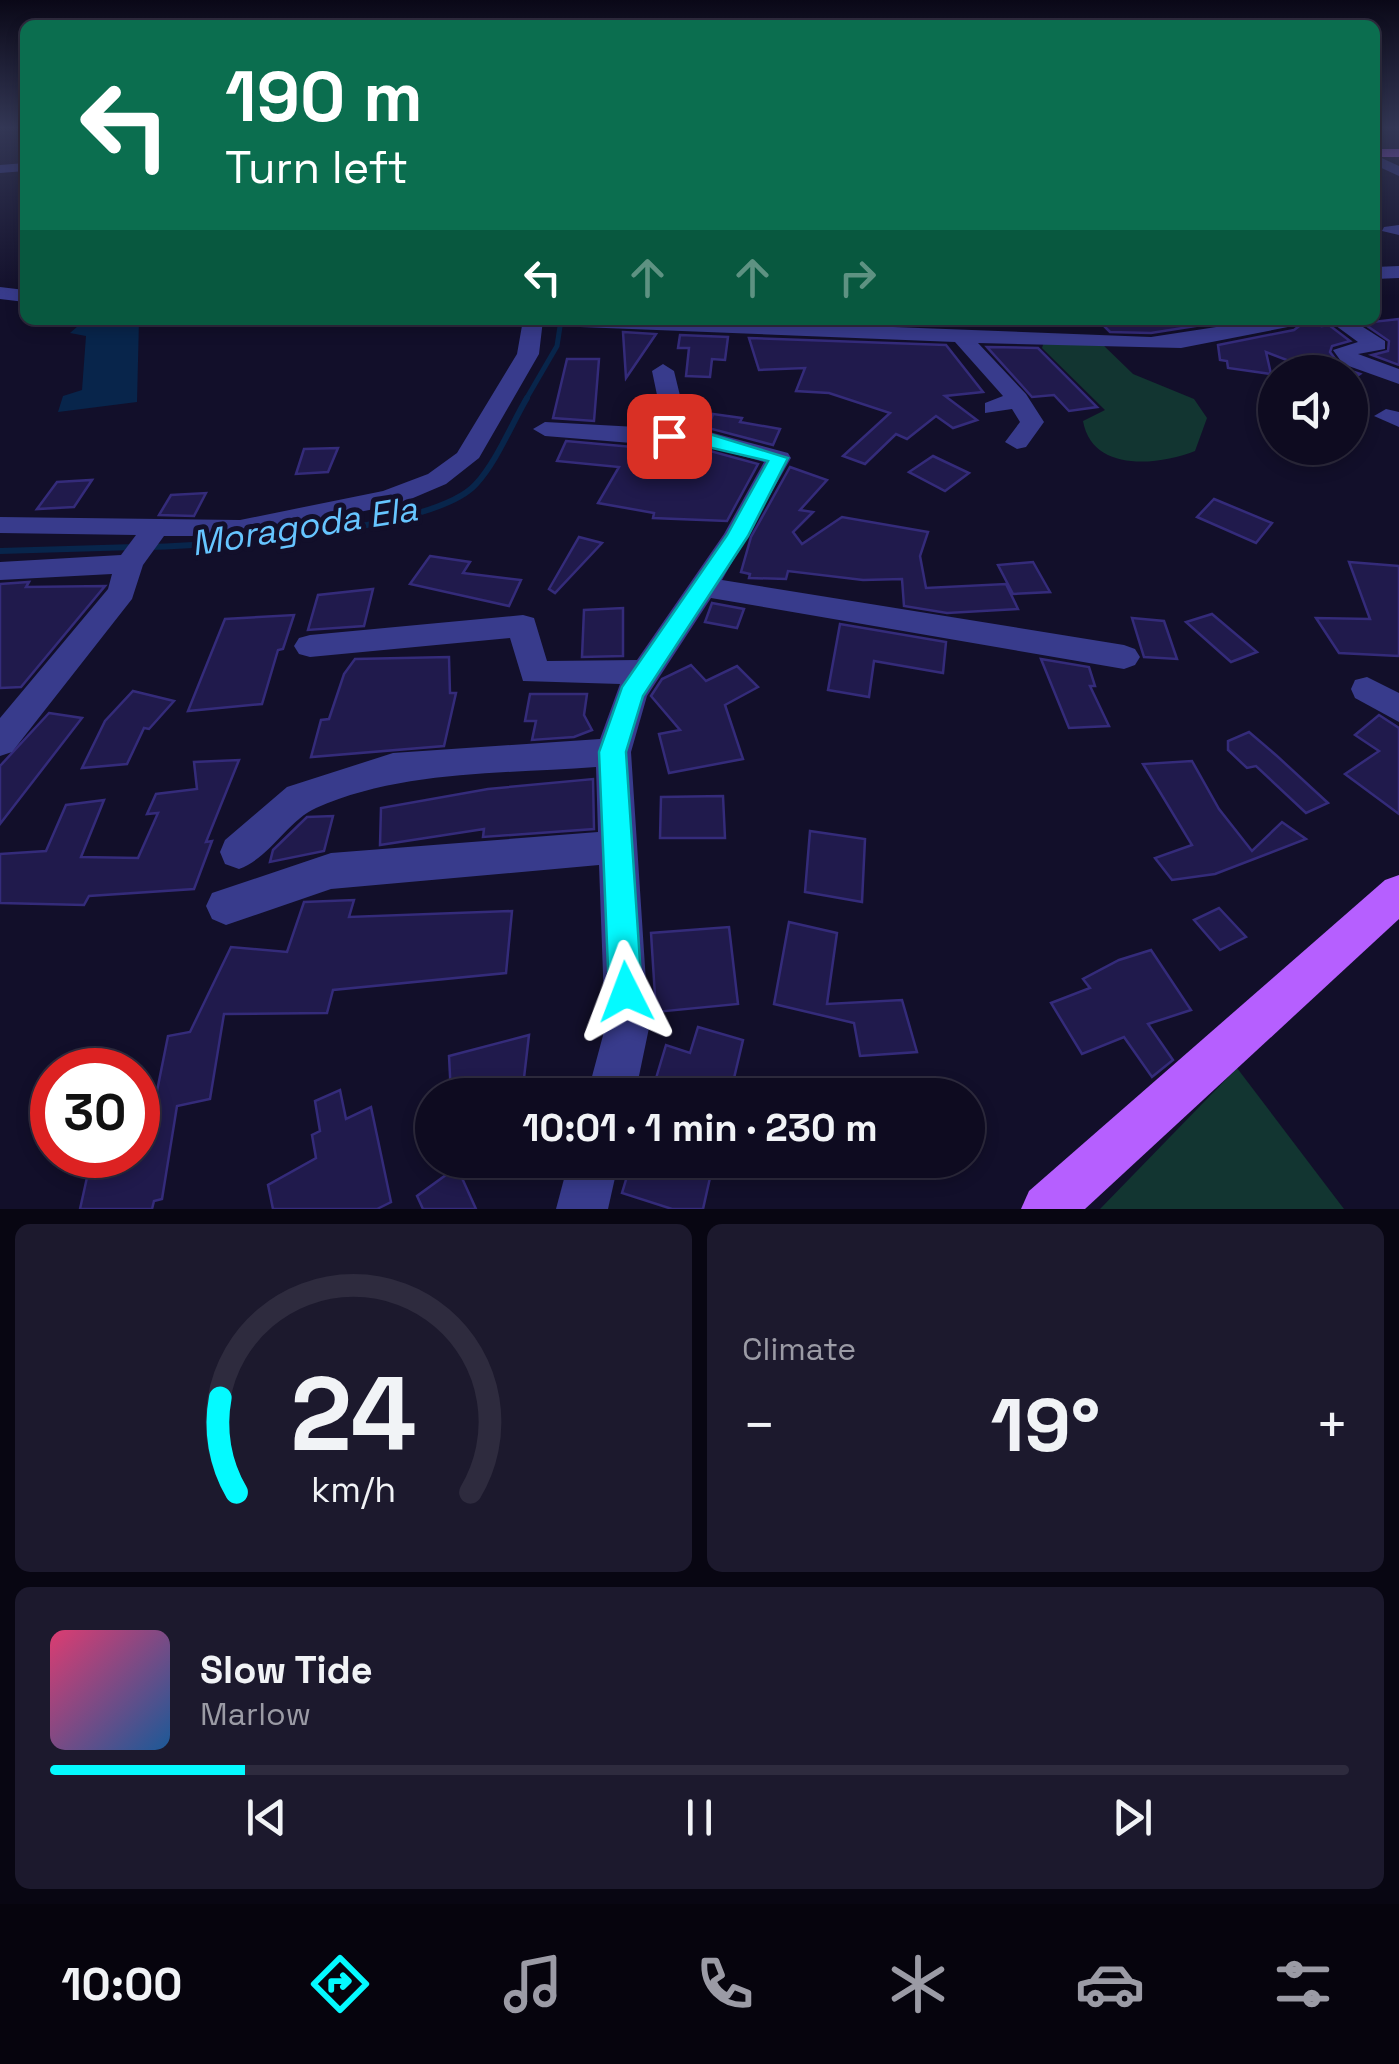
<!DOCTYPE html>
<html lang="en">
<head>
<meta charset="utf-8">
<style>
	body { margin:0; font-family:"Space Grotesk",sans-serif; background:#1c192d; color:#f1f3f6; height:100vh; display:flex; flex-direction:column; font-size:38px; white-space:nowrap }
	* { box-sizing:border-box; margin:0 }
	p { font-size:32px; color:#9b9ba5 }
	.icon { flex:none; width:55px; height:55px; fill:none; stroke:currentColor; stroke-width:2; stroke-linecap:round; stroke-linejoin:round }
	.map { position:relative; height:1209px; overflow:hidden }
	.drawer { display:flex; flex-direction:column; gap:15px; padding:15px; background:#080612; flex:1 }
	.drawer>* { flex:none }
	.banner { position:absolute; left:20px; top:20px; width:1360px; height:305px; border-radius:15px; box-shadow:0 5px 15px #0003,0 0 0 2px #2e2b3e; background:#0b6e4f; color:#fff; overflow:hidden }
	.buttons { position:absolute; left:1258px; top:355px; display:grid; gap:20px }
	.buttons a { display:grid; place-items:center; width:110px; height:110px; border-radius:50%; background:#0e0b20; box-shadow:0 5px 15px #0003,0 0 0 2px #2e2b3e; font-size:50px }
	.speed { position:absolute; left:30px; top:1048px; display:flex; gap:20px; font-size:50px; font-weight:700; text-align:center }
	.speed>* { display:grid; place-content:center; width:130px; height:130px; border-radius:50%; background:#0e0b20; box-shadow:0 5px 15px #0003,0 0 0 2px #2e2b3e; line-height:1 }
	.speed .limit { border:15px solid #d22; background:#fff; color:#111 }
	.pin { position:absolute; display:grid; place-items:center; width:85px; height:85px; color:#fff; margin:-42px; border-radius:20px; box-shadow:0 5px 15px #0006 }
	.me { position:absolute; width:110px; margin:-55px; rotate:357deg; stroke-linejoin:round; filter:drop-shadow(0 0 8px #0008) }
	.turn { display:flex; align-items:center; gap:35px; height:210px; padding:0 40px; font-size:45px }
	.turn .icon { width:130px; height:130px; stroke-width:2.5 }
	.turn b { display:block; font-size:70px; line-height:85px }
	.lanes { display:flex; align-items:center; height:95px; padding:0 40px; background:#0003; justify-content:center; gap:50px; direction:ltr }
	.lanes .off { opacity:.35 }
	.big { font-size:75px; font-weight:700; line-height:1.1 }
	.drawer .card { flex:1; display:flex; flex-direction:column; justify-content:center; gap:15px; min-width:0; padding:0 35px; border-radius:15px; background:#1c192d }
	.drawer .dial { align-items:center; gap:0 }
	.dial svg { height:260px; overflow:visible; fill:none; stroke:#2e2b3e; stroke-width:7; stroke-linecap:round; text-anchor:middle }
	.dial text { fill:#f1f3f6; stroke:none }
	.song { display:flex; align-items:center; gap:30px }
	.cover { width:120px; height:120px; border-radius:15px; background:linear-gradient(135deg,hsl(340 70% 55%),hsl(210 70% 35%)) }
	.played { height:10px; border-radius:5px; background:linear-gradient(90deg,#04faff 15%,#2e2b3e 15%) }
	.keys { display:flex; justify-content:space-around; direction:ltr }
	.heat { display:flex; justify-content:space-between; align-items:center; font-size:55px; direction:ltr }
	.drawer .tiles { flex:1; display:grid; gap:15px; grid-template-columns:1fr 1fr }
	.card:last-child { grid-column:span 2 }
	.trip { position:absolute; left:415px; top:1078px; width:570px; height:100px; border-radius:50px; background:#0e0b20; box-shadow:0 5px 15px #0003,0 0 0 2px #2e2b3e; font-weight:700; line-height:100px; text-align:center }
	.menu { display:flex; height:160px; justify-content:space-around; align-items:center; background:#06040d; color:#9b9ba5 }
	.menu .icon { width:70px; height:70px }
	.menu .active { color:#04faff }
	.menu b { font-size:45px; color:#f1f3f6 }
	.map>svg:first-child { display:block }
	.green { fill:#123531 }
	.water { fill:#08254b }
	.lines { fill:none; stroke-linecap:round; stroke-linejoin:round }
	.stream-far1 { stroke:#08254b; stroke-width:5 }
	.stream { stroke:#08254b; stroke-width:6 }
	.building { fill:#201a4c; stroke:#342b7a; stroke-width:2.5 }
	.minor { fill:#383b8c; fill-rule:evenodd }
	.major { fill:#b65fff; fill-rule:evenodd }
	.route { fill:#04faff; stroke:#03a2a6; stroke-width:2.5 }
	.labels { text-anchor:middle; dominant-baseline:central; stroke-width:10; stroke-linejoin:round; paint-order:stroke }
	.water-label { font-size:35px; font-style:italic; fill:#66c5ff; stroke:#120f2a }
</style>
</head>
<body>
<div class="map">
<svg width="1399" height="1209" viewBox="0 0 1399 1209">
	<rect width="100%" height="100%" fill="#120f2a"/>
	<g class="green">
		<path d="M1045,339L1100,342L1133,374L1194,399L1207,418L1195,451C1157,466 1092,472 1083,421L1105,410L1042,348Z"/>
		<polygon points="1237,1068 1344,1209 1100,1209"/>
	</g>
	<polygon class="water" points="85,320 139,320 137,402 58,412 63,396 82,390 86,336 70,333"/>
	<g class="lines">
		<polyline class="stream-far1" points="525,401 557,346 561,320"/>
		<g class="stream">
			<path d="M149,547C215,545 434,531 476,484C497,461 511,425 527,398"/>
			<polyline points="0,551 135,547"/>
		</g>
	</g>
	<g class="building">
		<polygon points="1399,319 1399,365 1372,355 1388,351 1389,341 1363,323"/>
		<polygon points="1098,320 1201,320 1202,325 1151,333 1110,332"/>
		<polygon points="1307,320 1322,320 1322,326 1329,325 1350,341 1332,346 1330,352 1342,368 1360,374 1350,381 1350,372 1318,372 1266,352 1271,374 1228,368 1227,361 1220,360 1218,345 1294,330"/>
		<polygon points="623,332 656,334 626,378"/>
		<polygon points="680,335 728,337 725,360 712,359 710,377 686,376 689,348 678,348"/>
		<polygon points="749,338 946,345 983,392 945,396 977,420 953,428 936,416 907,439 896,434 865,464 843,456 890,413 829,393 796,391 805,368 759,370"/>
		<polygon points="987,347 1038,348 1097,407 1069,411 1054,395 1032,397"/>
		<polygon points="567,359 599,359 594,421 553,418"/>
		<polygon points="713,414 742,418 740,422 780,429 773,445 708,428"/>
		<polygon points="566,441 644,448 692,446 758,464 727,521 653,518 654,513 598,503 619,467 557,461"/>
		<polygon points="338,448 328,472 296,474 304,449"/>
		<polygon points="933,456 969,473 945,491 909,472"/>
		<polygon points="790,467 827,480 800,510 813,512 793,532 802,544 842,517 928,532 920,556 926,588 1006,584 1018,609 947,613 904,606 902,579 863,580 788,571 786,579 749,578 750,574 741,572 751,537"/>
		<polygon points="92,480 74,507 37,509 57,482"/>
		<polygon points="206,493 194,516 159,515 171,495"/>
		<polygon points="1214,499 1272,523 1256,543 1197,517"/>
		<polygon points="579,537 602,543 555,593 549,589"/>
		<polygon points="430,556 470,562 463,573 521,580 509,606 410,584"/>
		<polygon points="1033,562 1050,592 1013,594 998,565"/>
		<polygon points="1349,562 1399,566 1399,656 1339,653 1316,618 1370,619"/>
		<polygon points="29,582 26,587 105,586 21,687 0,688 0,584"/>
		<polygon points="373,589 364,626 308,630 318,595"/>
		<polygon points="712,603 744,609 737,628 705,622"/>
		<polygon points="623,608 623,656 582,657 584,610"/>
		<polygon points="1212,614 1257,652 1231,662 1186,622"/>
		<polygon points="294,615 283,649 278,650 262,704 188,711 225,619"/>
		<polygon points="1132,618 1164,621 1177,659 1144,657"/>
		<polygon points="840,624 946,642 943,673 874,661 869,697 828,690"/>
		<polygon points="449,657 450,693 456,693 444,746 311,757 321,720 329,719 344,674 355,659"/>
		<polygon points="1041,659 1089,667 1095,686 1090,686 1109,726 1069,728"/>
		<polygon points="691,665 706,681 737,666 758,687 725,705 743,759 669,773 659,734 680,730 651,696 662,679"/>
		<polygon points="133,691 174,701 149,729 144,728 127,764 82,768 105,721"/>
		<polygon points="530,694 587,694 584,715 592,730 574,737 532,740 536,721 525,721"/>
		<polygon points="49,713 82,718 0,824 0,766"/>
		<polygon points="1379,715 1399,728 1399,814 1345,774 1379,751 1355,735"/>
		<polygon points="1249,732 1277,756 1328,803 1306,813 1256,766 1247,768 1228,750 1228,741"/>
		<polygon points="239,760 206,842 212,841 194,889 89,896 84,905 0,903 0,854 46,851 66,805 104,800 81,857 138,858 158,813 147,814 156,794 197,789 194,762"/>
		<polygon points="1192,761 1219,809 1252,851 1282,822 1306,839 1215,874 1172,880 1155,858 1192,845 1143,764"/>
		<polygon points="593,779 594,829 483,837 484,829 380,845 381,808 488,789"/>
		<polygon points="723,796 725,838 660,838 661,797"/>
		<polygon points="333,816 324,851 270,862 273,850 307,817"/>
		<polygon points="810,831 865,839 862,902 805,892"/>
		<polygon points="354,900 349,917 512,911 506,973 333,990 327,1013 224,1014 210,1099 177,1106 162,1199 154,1201 152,1209 80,1209 92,1155 138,1155 138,1115 153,1111 168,1036 190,1032 231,947 287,952 304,902"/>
		<polygon points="1219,908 1246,937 1220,950 1194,920"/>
		<polygon points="789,922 837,933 827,1004 902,1000 917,1052 860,1056 854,1023 774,1004"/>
		<polygon points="729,927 738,1004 656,1012 651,933"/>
		<polygon points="1151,950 1191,1010 1148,1024 1173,1060 1152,1077 1124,1037 1082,1054 1051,1003 1090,988 1083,979 1119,960"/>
		<polygon points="698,1027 743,1040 730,1095 651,1095 666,1045 690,1053"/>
		<polygon points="529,1035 522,1095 451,1095 449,1056"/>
		<polygon points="340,1090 346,1119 371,1107 391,1202 377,1209 273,1209 268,1185 316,1158 312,1135 320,1131 315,1101"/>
		<polygon points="632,1160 714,1160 703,1209 672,1209 622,1193"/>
		<polygon points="457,1167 476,1209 423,1209 417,1196"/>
	</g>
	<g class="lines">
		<g class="minor">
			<polygon points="1375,155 1399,166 1399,176 1375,165"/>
			<polygon points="25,163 25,171 0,173 0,165"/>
			<polygon points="1399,225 1399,235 1382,231 1384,227"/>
			<polygon points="1399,266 1399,278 1375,279 1375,267"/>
			<polygon points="0,287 25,290 25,302 0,299"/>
			<polygon points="523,320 543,320 539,354 479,458 446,484 399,504 240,536 164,536 143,565 132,599 12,752 0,756 0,718 108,589 112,574 0,580 0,562 121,555 136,535 0,533 0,517 240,520 383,491 428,474 457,453 517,354"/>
			<polygon points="545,320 712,320 1151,337 1262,320 1303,320 1293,326 1181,348 978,343 1026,394 1044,422 1026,447 1017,449 1005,442 1020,422 1012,409 985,413 985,403 1003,396 955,342 555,326"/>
			<polygon points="1328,320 1352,320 1385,341 1385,349 1358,354 1399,369 1399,384 1343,364 1333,350 1358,342"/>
			<path d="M663,364L674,371L684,412L702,430L788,453L791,458L722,580L1124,645L1135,649L1140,657L1135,665L1124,669L711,598L647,696L631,752L649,1028L635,1095H587L605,1028L599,865L331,889L226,925L212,919L206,906L212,893L331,853L598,832L596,767C504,774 402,770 316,808C287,821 271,857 239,869L225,864L220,852L225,840L287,787L393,753L600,739L620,684L523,681L510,638L310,657L299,654L294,646L299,638L310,635L523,615L534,618L547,661L637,660L724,534L764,462L692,442L644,444L545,436L533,429L545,422L674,429L661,414L652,371Z"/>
			<polygon points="1386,409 1399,412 1399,427 1374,416"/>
			<polygon points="1367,677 1399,693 1399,722 1355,698 1351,689 1355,680"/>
			<polygon points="569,1160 619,1160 608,1209 556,1209"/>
		</g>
		<g class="major">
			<rect x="1375" y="149" width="24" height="8"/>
			<polygon points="1399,875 1399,919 1085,1209 1021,1209 1029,1191 1385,880"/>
		</g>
	</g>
	<linearGradient id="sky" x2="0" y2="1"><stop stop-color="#0a0817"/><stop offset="0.43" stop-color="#333755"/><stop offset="1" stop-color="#333755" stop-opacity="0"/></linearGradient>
	<rect width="1399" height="297" fill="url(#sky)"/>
	<polygon class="route" points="693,429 788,458 748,536 643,696 626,752 642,992 637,1004 626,1008 614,1004 609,992 599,752 622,687 727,535 768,461 660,436 669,430"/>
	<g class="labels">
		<g class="water-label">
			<text transform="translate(304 526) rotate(-9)">Moragoda Ela</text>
		</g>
	</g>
</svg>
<div class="buttons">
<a><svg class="icon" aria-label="sound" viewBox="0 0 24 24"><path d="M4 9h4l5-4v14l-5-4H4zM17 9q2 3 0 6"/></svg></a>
</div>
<div class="speed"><div class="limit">30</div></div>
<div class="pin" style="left:669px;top:436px;background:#d93025"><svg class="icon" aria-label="arrive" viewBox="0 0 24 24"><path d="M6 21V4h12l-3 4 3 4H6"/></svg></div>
<svg class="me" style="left:626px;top:992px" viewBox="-20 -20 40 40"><path d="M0-17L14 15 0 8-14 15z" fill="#04faff" stroke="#fff" stroke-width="4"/></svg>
<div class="trip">10:01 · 1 min · 230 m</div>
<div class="banner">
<div class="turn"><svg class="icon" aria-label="left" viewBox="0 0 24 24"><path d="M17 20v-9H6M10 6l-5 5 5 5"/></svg><div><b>190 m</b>Turn left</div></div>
<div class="lanes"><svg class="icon" aria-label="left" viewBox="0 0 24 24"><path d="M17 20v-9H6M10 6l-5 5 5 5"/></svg><svg class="icon off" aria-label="ahead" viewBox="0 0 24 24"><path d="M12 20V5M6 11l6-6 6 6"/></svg><svg class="icon off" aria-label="ahead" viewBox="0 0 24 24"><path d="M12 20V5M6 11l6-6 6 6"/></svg><svg class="icon off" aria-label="right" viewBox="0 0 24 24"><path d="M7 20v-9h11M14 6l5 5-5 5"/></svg></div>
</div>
</div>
<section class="drawer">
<div class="tiles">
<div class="card dial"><svg viewBox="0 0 100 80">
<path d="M14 69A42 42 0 1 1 86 69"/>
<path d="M14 69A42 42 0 0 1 9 40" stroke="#04faff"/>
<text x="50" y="56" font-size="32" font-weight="700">24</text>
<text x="50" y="72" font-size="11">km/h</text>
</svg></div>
<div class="card"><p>Climate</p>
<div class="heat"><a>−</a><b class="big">19°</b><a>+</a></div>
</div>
<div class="card">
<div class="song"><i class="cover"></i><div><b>Slow Tide</b><p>Marlow</p></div></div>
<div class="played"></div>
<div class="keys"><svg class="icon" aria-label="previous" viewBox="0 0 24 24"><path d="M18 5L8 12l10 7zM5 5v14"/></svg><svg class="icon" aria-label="pause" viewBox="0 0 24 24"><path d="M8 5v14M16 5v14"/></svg><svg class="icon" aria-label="next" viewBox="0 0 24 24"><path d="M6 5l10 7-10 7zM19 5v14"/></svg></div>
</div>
</div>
</section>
<nav class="menu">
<b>10:00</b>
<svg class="icon active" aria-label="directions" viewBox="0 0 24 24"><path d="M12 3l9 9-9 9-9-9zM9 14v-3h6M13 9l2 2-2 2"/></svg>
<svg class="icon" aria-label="music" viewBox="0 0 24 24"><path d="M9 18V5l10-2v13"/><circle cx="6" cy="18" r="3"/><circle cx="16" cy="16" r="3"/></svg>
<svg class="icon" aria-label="phone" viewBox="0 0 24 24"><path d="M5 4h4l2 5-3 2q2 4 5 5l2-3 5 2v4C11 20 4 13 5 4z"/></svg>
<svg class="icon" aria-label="climate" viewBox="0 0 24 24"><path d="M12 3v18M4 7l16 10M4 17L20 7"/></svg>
<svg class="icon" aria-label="car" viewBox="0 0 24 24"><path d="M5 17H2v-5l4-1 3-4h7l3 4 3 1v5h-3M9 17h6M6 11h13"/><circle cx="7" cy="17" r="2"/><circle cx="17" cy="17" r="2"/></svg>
<svg class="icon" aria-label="filters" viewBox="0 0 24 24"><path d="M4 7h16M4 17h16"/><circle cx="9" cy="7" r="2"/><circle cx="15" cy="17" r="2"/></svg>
</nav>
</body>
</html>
